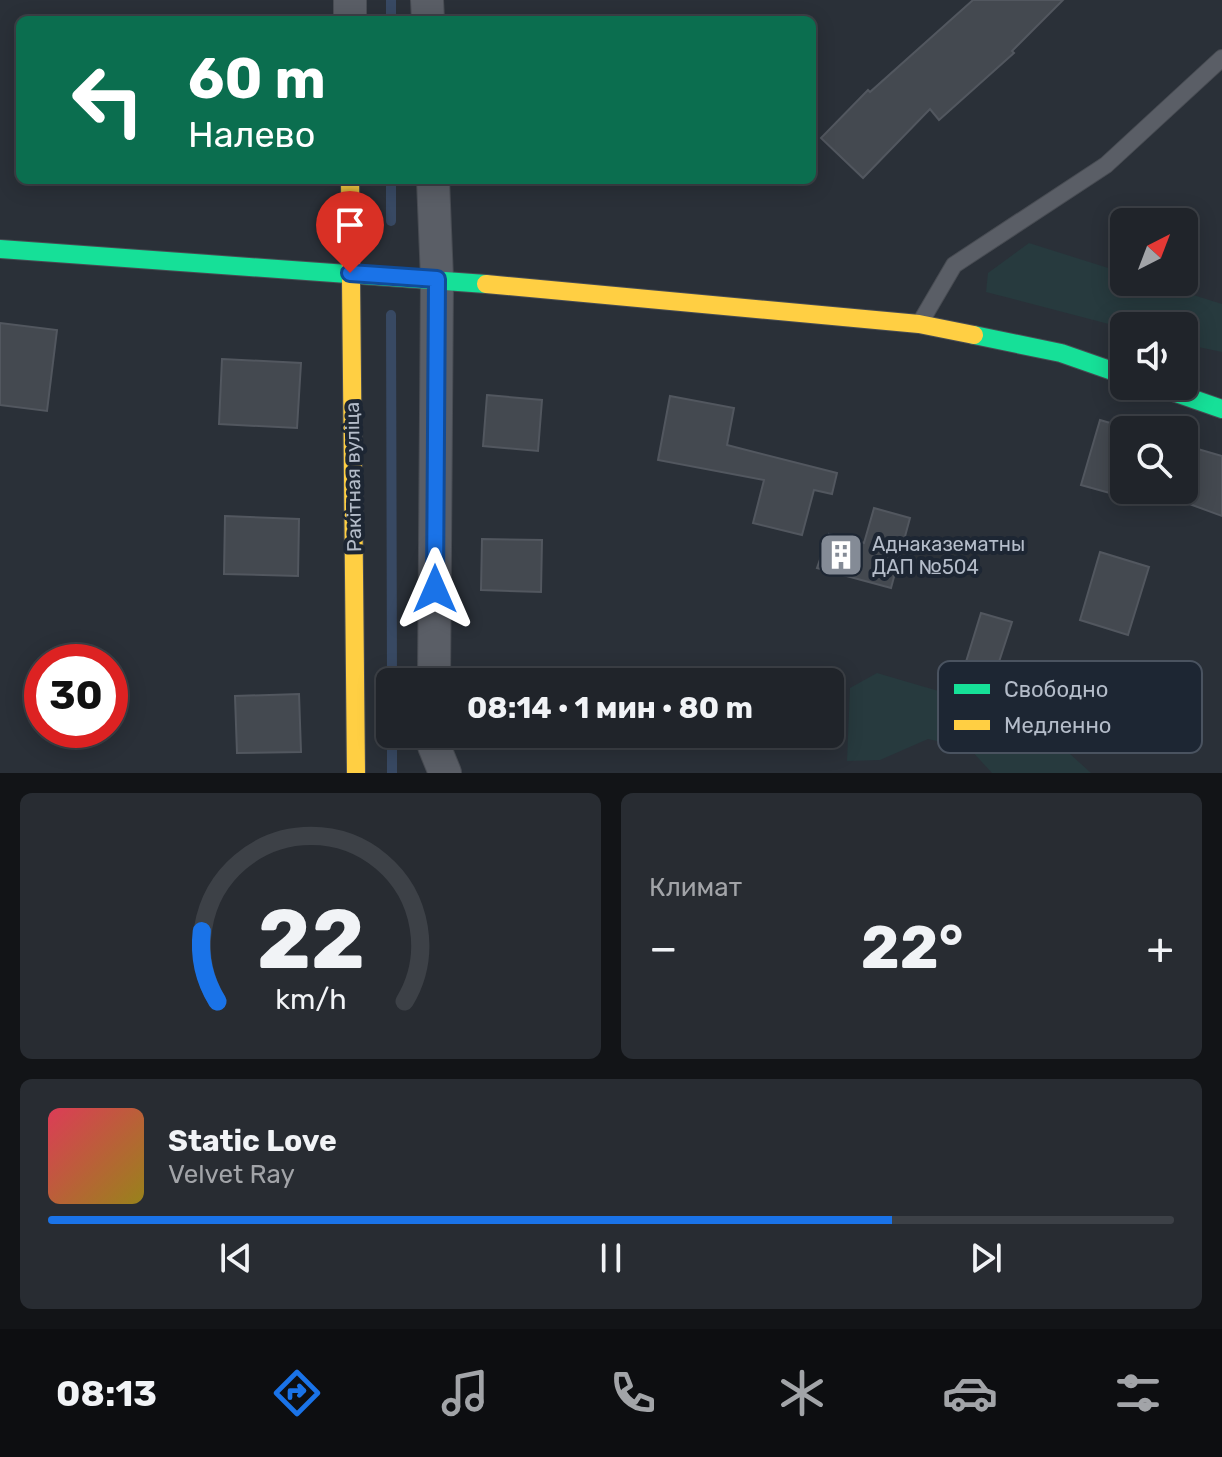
<!DOCTYPE html>
<html lang="ru">
<head>
<meta charset="utf-8">
<style>
	body { margin:0; font-family:Rubik,sans-serif; background:#282c32; color:#f1f3f6; height:100vh; display:flex; flex-direction:column; font-size:30px; white-space:nowrap }
	* { box-sizing:border-box; margin:0 }
	p { font-size:26px; color:#a2a4a8 }
	.icon { flex:none; width:44px; height:44px; fill:none; stroke:currentColor; stroke-width:2; stroke-linecap:round; stroke-linejoin:round }
	.map { position:relative; height:773px; overflow:hidden }
	.sheet { display:flex; flex-direction:column; gap:20px; padding:20px; background:#121417; flex:1 }
	.sheet>* { flex:none }
	.banner { position:absolute; left:16px; top:16px; width:800px; height:168px; border-radius:12px; box-shadow:0 4px 20px #0003,0 0 0 2px #3d4147; background:#0b6e4f; color:#fff; overflow:hidden }
	.needle { width:52px; rotate:42deg }
	.fabs { position:absolute; left:1110px; top:208px; display:grid; gap:16px }
	.fabs a { display:grid; place-items:center; width:88px; height:88px; border-radius:12px; background:#20242a; box-shadow:0 4px 20px #0003,0 0 0 2px #3d4147; font-size:40px }
	.speed { position:absolute; left:24px; top:644px; display:flex; gap:16px; font-size:40px; font-weight:700; text-align:center }
	.speed>* { display:grid; place-content:center; width:104px; height:104px; border-radius:50%; background:#20242a; box-shadow:0 4px 20px #0003,0 0 0 2px #3d4147; line-height:1 }
	.speed .limit { border:12px solid #d22; background:#fff; color:#111 }
	.pin { position:absolute; display:grid; place-items:center; width:68px; height:68px; color:#fff; margin:-82px -34px; border-radius:50% 50% 50% 0; rotate:-45deg; box-shadow:0 0 8px #0007 }
	.pin .icon { rotate:45deg }
	.me { position:absolute; width:88px; margin:-44px; rotate:0deg; stroke-linejoin:round; filter:drop-shadow(0 0 6px #0008) }
	.turn { display:flex; align-items:center; gap:28px; height:168px; padding:0 40px; font-size:36px }
	.turn .icon { width:104px; height:104px; stroke-width:2.5 }
	.turn b { display:block; font-size:56px; line-height:68px }
	.big { font-size:60px; font-weight:700; line-height:1.1 }
	.sheet .widget { flex:1; display:flex; flex-direction:column; justify-content:center; gap:12px; min-width:0; padding:0 28px; border-radius:12px; background:#282c32 }
	.sheet .dial { align-items:center; gap:0 }
	.dial svg { height:208px; overflow:visible; fill:none; stroke:#3d4147; stroke-width:7; stroke-linecap:round; text-anchor:middle }
	.dial text { fill:#f1f3f6; stroke:none }
	.song { display:flex; align-items:center; gap:24px }
	.cover { width:96px; height:96px; border-radius:12px; background:linear-gradient(135deg,hsl(350 70% 55%),hsl(50 70% 35%)) }
	.played { height:8px; border-radius:4px; background:linear-gradient(90deg,#1a73e8 75%,#3d4147 75%) }
	.keys { display:flex; justify-content:space-around; direction:ltr }
	.heat { display:flex; justify-content:space-between; align-items:center; font-size:44px; direction:ltr }
	.sheet .tiles { flex:1; display:grid; gap:20px; grid-template-columns:1fr 1fr }
	.widget:last-child { grid-column:span 2 }
	.trip { position:absolute; left:376px; top:668px; width:468px; height:80px; border-radius:12px; background:#20242a; box-shadow:0 4px 20px #0003,0 0 0 2px #3d4147; font-weight:700; line-height:80px; text-align:center }
	.menu { display:flex; height:128px; justify-content:space-around; align-items:center; background:#0d0e11; color:#a2a4a8 }
	.menu .icon { width:56px; height:56px }
	.menu .active { color:#1a73e8 }
	.menu b { font-size:36px; color:#f1f3f6 }
	.map>svg:first-child { display:block }
	.green { fill:#273a3e }
	.lines { fill:none; stroke-linecap:round; stroke-linejoin:round }
	.stream { stroke:#384963; stroke-width:10 }
	.building { fill:#444950; stroke:#52575f; stroke-width:2 }
	.lane-casing { stroke:#484c53; stroke-width:18 }
	.street-casing { stroke:#484c53; stroke-width:34 }
	.fast-casing { stroke:#484c53; stroke-width:20 }
	.slow-casing { stroke:#484c53; stroke-width:20 }
	.lane { stroke:#5a5e66; stroke-width:16 }
	.street { stroke:#5a5e66; stroke-width:32 }
	.fast { stroke:#16e098; stroke-width:18 }
	.slow { stroke:#ffcf43; stroke-width:18 }
	.route-casing { stroke:#114b97; stroke-width:20 }
	.route { stroke:#1a73e8; stroke-width:14 }
	.labels { text-anchor:middle; dominant-baseline:central; stroke-width:8; stroke-linejoin:round; paint-order:stroke }
	.street-label { font-size:20px; fill:#b4bcc9; stroke:#1d2633 }
	.poi-label { font-size:20px; fill:#b4bcc9; stroke:#1d2633; text-anchor:start }
	.key { fill:#1d2633; stroke:#4a5360; stroke-width:2 }
	.key-label { font-size:22px; fill:#b4bcc9 }
</style>
</head>
<body>
<div class="map">
<svg width="1222" height="773" viewBox="0 0 1222 773">
	<rect width="100%" height="100%" fill="#2a3038"/>
	<g class="green">
		<polygon points="1029,243 1124,273 1124,282 1152,282 1222,304 1222,352 1184,344 1184,326 1124,326 1124,328 986,292 988,273"/>
		<polygon points="877,673 976,702 1059,744 1091,773 992,773 969,748 928,739 880,760 847,761 850,688"/>
	</g>
	<g class="lines">
		<g class="stream">
			<polyline points="391,0 391,20"/>
			<polyline points="391,180 391,221"/>
			<polyline points="391,315 392,682"/>
			<polyline points="392,734 392,773"/>
		</g>
	</g>
	<g class="building">
		<polygon points="973,0 1063,0 1012,51 1014,53 939,120 930,109 863,178 821,138 868,90 870,92"/>
		<polygon points="0,323 57,330 47,411 0,405"/>
		<polygon points="222,359 301,363 297,428 219,424"/>
		<polygon points="487,395 542,400 538,451 483,446"/>
		<polygon points="670,396 734,408 727,445 837,473 832,494 814,490 802,535 753,523 764,480 658,460"/>
		<polygon points="1100,420 1124,427 1124,497 1081,485"/>
		<polygon points="1184,445 1222,456 1222,516 1184,502"/>
		<polygon points="874,508 910,518 891,588 817,568 829,534 864,543"/>
		<polygon points="225,516 299,519 298,576 224,574"/>
		<polygon points="482,539 542,540 541,592 481,590"/>
		<polygon points="1100,552 1149,567 1128,635 1080,620"/>
		<polygon points="981,613 1012,622 995,674 965,665"/>
		<polygon points="299,694 301,752 237,753 235,696"/>
	</g>
	<g class="lines">
		<g class="lane-casing">
			<polyline id="lane" points="920,323 954,265 1106,165 1222,58"/>
		</g>
		<g class="street-casing">
			<g id="street">
				<polyline points="350,0 350,20"/>
				<polyline points="427,0 428,20"/>
				<polyline points="433,180 437,279 434,682"/>
				<polyline points="434,734 434,746 445,773"/>
			</g>
		</g>
		<g class="fast-casing">
			<g id="fast">
				<polyline points="0,249 486,284"/>
				<polyline points="974,335 1061,353 1124,375"/>
				<polyline points="1156,386 1222,409"/>
			</g>
		</g>
		<g class="slow-casing">
			<g id="slow">
				<polyline points="350,180 356,773"/>
				<polyline points="486,284 919,324 974,335"/>
			</g>
		</g>
		<use href="#lane" class="lane"/>
		<use href="#street" class="street"/>
		<use href="#fast" class="fast"/>
		<use href="#slow" class="slow"/>
	</g>
	<g class="lines">
		<g class="route-casing">
			<polyline id="route" points="350,273 437,279 435,589"/>
		</g>
		<use href="#route" class="route"/>
	</g>
	<defs>
		<g id="building-square" transform="scale(2.3)"><rect x="-9" y="-9" width="18" height="18" rx="4" fill="#848b96" stroke="#1d2633"/><path d="M-4-6H4V6H1V3H-1V6H-4ZM-2.5-4.3h1.7v1.8h-1.7ZM.8-4.3h1.7v1.8H.8ZM-2.5-1h1.7V.8h-1.7ZM.8-1h1.7V.8H.8Z" fill="#fff"/></g>
	</defs>
	<g fill-rule="evenodd">
		<use href="#building-square" x="841" y="555"/>
	</g>
	<g class="labels">
		<g class="street-label">
			<text transform="translate(353 477) rotate(-91)">Ракітная вуліца</text>
		</g>
		<g class="poi-label">
			<text x="872" y="544">Аднаказематны<tspan x="872" dy="23">ДАП №504</tspan></text>
		</g>
	</g>
	<rect x="938" y="661" width="264" height="92" rx="12" class="key"/>
	<rect x="954" y="684" width="36" height="10" fill="#16e098"/>
	<rect x="954" y="720" width="36" height="10" fill="#ffcf43"/>
	<g class="key-label">
		<text x="1004" y="697">Свободно</text>
		<text x="1004" y="733">Медленно</text>
	</g>
</svg>
<div class="fabs">
<a><svg class="needle" viewBox="-14 -14 28 28"><path d="M0-13l5 13h-10z" fill="#e53935"/><path d="M0 13l5-13h-10z" fill="#a2a4a8"/></svg></a>
<a><svg class="icon" aria-label="sound" viewBox="0 0 24 24"><path d="M4 9h4l5-4v14l-5-4H4zM17 9q2 3 0 6"/></svg></a>
<a><svg class="icon" aria-label="search" viewBox="0 0 24 24"><circle cx="10" cy="10" r="6"/><path d="M15 15l6 6"/></svg></a>
</div>
<div class="speed"><div class="limit">30</div></div>
<div class="pin" style="left:350px;top:273px;background:#d93025"><svg class="icon" aria-label="arrive" viewBox="0 0 24 24"><path d="M6 21V4h12l-3 4 3 4H6"/></svg></div>
<svg class="me" style="left:435px;top:589px" viewBox="-20 -20 40 40"><path d="M0-17L14 15 0 8-14 15z" fill="#1a73e8" stroke="#fff" stroke-width="4"/></svg>
<div class="trip">08:14 · 1 мин · 80 m</div>
<div class="banner">
<div class="turn"><svg class="icon" aria-label="left" viewBox="0 0 24 24"><path d="M17 20v-9H6M10 6l-5 5 5 5"/></svg><div><b>60 m</b>Налево</div></div>
</div>
</div>
<section class="sheet">
<div class="tiles">
<div class="widget dial"><svg viewBox="0 0 100 80">
<path d="M14 69A42 42 0 1 1 86 69"/>
<path d="M14 69A42 42 0 0 1 8 42" stroke="#1a73e8"/>
<text x="50" y="56" font-size="32" font-weight="700">22</text>
<text x="50" y="72" font-size="11">km/h</text>
</svg></div>
<div class="widget"><p>Климат</p>
<div class="heat"><a>−</a><b class="big">22°</b><a>+</a></div>
</div>
<div class="widget">
<div class="song"><i class="cover"></i><div><b>Static Love</b><p>Velvet Ray</p></div></div>
<div class="played"></div>
<div class="keys"><svg class="icon" aria-label="previous" viewBox="0 0 24 24"><path d="M18 5L8 12l10 7zM5 5v14"/></svg><svg class="icon" aria-label="pause" viewBox="0 0 24 24"><path d="M8 5v14M16 5v14"/></svg><svg class="icon" aria-label="next" viewBox="0 0 24 24"><path d="M6 5l10 7-10 7zM19 5v14"/></svg></div>
</div>
</div>
</section>
<nav class="menu">
<b>08:13</b>
<svg class="icon active" aria-label="directions" viewBox="0 0 24 24"><path d="M12 3l9 9-9 9-9-9zM9 14v-3h6M13 9l2 2-2 2"/></svg>
<svg class="icon" aria-label="music" viewBox="0 0 24 24"><path d="M9 18V5l10-2v13"/><circle cx="6" cy="18" r="3"/><circle cx="16" cy="16" r="3"/></svg>
<svg class="icon" aria-label="phone" viewBox="0 0 24 24"><path d="M5 4h4l2 5-3 2q2 4 5 5l2-3 5 2v4C11 20 4 13 5 4z"/></svg>
<svg class="icon" aria-label="climate" viewBox="0 0 24 24"><path d="M12 3v18M4 7l16 10M4 17L20 7"/></svg>
<svg class="icon" aria-label="car" viewBox="0 0 24 24"><path d="M5 17H2v-5l4-1 3-4h7l3 4 3 1v5h-3M9 17h6M6 11h13"/><circle cx="7" cy="17" r="2"/><circle cx="17" cy="17" r="2"/></svg>
<svg class="icon" aria-label="filters" viewBox="0 0 24 24"><path d="M4 7h16M4 17h16"/><circle cx="9" cy="7" r="2"/><circle cx="15" cy="17" r="2"/></svg>
</nav>
</body>
</html>
